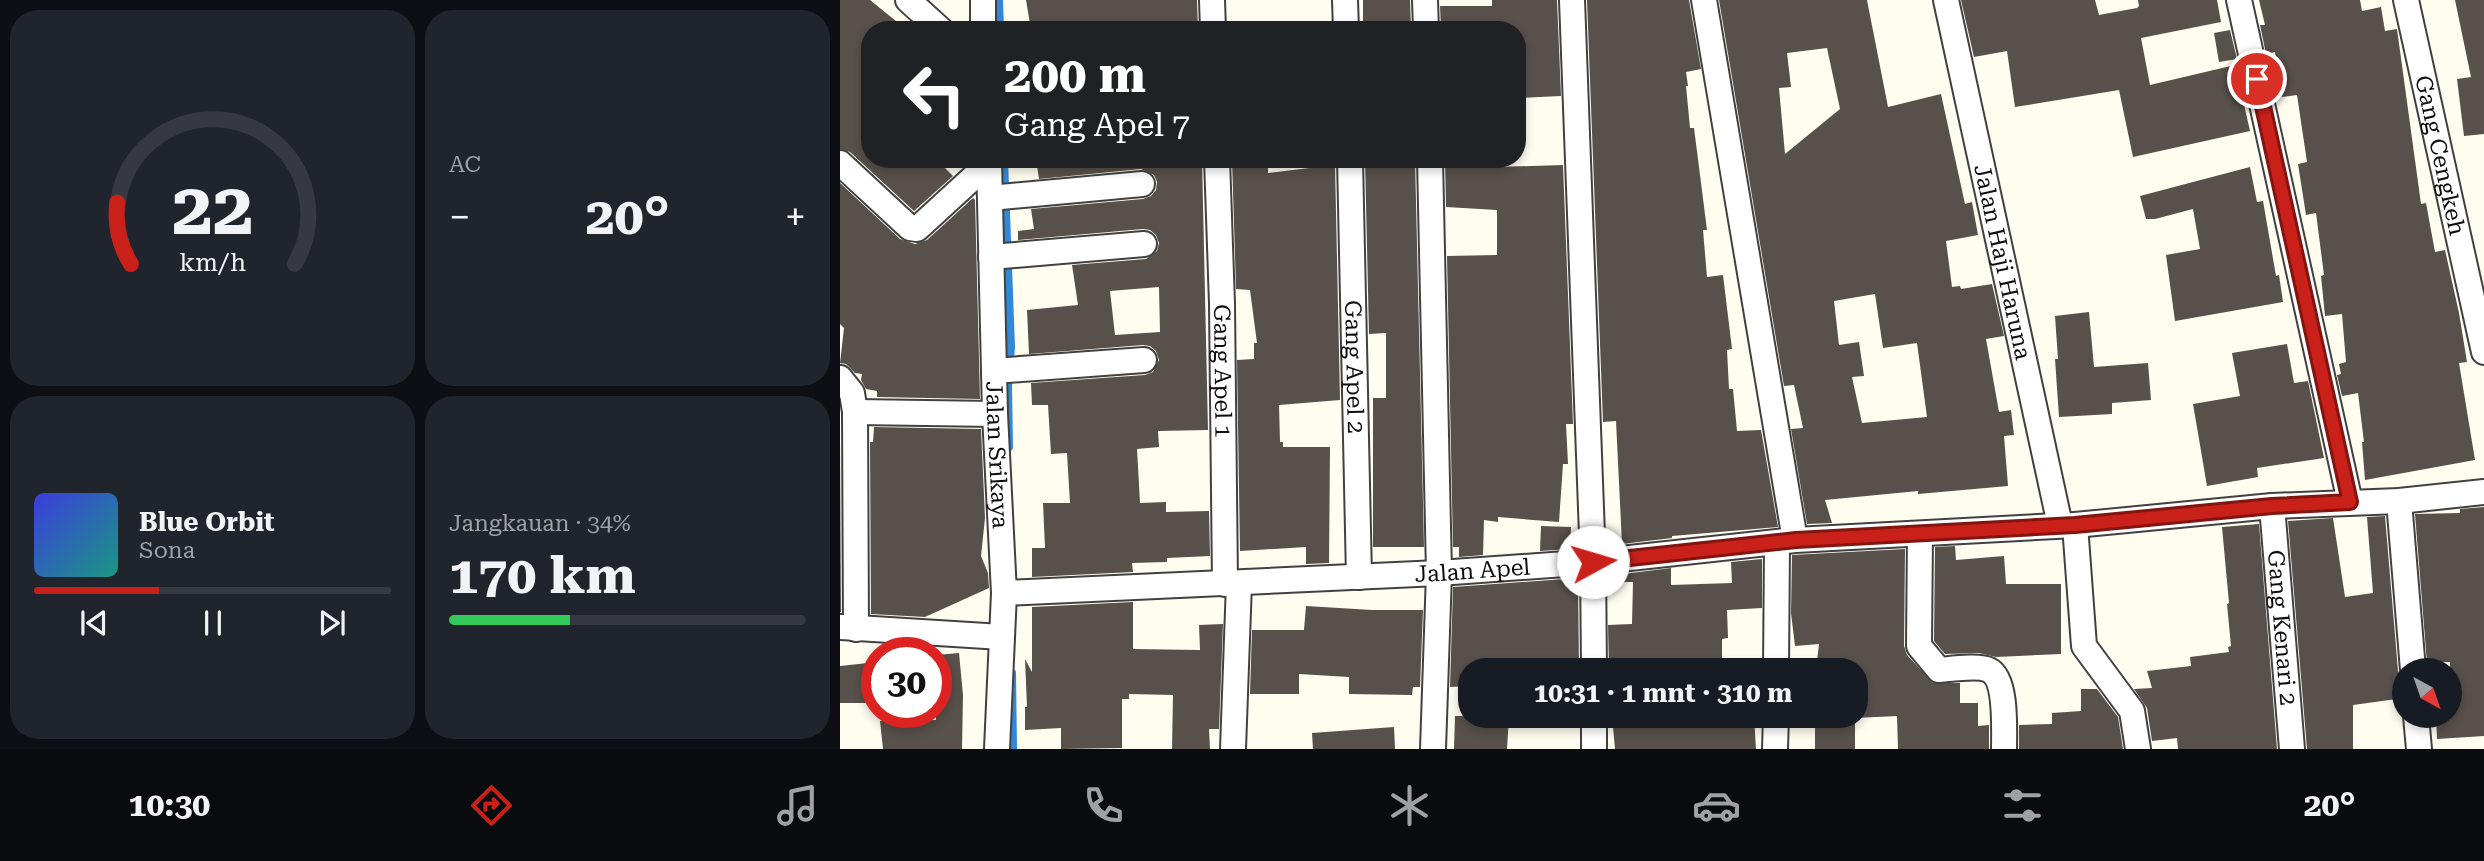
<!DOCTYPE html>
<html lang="id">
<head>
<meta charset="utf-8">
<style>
	body { margin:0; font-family:"Roboto Serif",serif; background:#20242c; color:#f1f3f6; height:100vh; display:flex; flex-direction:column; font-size:26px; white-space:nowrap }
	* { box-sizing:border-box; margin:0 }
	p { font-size:23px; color:#9ea1a6 }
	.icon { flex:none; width:38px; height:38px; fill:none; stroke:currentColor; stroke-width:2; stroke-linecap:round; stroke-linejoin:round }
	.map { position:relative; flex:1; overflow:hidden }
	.drawer { display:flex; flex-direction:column; gap:10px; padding:10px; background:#0d0f14; width:840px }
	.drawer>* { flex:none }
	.banner { position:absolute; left:21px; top:21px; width:665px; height:147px; border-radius:28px; box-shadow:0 4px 10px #0003; background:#202124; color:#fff; overflow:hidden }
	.needle { width:46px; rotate:140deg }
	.tools { position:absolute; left:1552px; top:658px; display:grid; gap:14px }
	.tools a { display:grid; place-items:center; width:70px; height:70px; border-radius:50%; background:#171b24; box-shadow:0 4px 10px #0003; font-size:35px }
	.speed { position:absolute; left:21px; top:637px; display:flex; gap:14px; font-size:35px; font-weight:700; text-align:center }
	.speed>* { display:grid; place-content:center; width:91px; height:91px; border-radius:50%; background:#171b24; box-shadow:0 4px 10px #0003; line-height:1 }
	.speed .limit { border:10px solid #d22; background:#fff; color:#111 }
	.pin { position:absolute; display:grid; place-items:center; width:60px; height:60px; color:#fff; margin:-30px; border:4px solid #fff; border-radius:50%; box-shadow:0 2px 7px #0007 }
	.me { position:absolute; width:77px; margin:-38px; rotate:84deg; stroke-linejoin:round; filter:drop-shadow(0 0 5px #0008) }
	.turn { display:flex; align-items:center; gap:24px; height:147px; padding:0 28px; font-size:32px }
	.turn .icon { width:91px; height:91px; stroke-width:2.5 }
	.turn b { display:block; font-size:49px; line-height:60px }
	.big { font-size:52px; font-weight:700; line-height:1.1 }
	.drawer .widget { flex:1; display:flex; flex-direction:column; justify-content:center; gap:10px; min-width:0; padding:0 24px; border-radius:28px; background:#20242c }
	.drawer .dial { align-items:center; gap:0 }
	.dial svg { height:182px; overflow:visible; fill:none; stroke:#363941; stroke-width:7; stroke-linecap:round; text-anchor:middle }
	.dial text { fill:#f1f3f6; stroke:none }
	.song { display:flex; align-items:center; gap:21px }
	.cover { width:84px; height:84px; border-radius:10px; background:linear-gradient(135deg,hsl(240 70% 55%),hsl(170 70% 35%)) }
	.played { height:7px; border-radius:4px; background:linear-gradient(90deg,#ca201a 35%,#363941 35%) }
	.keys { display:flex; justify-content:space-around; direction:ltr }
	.heat { display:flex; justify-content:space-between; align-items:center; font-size:38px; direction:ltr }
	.charge { height:10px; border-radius:5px; background:linear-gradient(90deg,#34c759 34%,#363941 0) }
	.drawer .tiles { flex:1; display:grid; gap:10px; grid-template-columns:repeat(2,1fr) }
	.trip { position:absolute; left:618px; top:658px; width:410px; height:70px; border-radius:28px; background:#171b24; box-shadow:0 4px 10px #0003; font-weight:700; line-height:70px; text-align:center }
	.tabs { display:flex; height:112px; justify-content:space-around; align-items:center; background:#090b0e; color:#9ea1a6 }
	.tabs .icon { width:49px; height:49px }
	.tabs .on { color:#ca201a }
	.tabs b { font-size:32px; color:#f1f3f6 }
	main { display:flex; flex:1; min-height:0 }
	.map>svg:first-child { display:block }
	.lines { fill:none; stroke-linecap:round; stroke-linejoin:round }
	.stream { stroke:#3188d8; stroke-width:8 }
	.building { fill:#58504a; fill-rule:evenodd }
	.minor-casing { stroke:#414141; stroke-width:28 }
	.minor { stroke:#fff; stroke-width:24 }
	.route-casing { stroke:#831511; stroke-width:18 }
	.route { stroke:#ca201a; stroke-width:12 }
	.labels { text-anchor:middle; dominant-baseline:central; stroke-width:7; stroke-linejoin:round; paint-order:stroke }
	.street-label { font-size:23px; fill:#0e0e0e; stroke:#fff }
</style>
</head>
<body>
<main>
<section class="drawer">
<div class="tiles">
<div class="widget dial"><svg viewBox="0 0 100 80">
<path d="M14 69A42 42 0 1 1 86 69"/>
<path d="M14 69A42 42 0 0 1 8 42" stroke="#ca201a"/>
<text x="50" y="56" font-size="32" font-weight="700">22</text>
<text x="50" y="72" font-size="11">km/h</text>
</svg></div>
<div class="widget"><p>AC</p>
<div class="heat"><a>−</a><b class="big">20°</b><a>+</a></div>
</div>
<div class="widget">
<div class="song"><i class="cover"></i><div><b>Blue Orbit</b><p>Sona</p></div></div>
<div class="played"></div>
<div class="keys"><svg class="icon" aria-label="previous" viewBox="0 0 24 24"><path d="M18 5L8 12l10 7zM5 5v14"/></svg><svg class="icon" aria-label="pause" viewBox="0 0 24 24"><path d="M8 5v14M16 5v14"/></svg><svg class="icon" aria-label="next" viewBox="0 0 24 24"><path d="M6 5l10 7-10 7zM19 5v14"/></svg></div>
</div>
<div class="widget"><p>Jangkauan · 34%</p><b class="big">170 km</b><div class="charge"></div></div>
</div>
</section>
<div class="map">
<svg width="1644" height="749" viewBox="0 0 1644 749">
	<rect width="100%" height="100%" fill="#fffdf0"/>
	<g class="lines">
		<g class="stream">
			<polyline points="159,0 160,30"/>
			<polyline points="164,159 171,347 168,386 169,447"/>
			<polyline points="172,673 173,749"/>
		</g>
	</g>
	<g class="building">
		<polygon points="0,0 30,0 67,30 30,30 30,159 96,159 113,176 74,211 10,152 0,149"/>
		<polygon points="186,0 357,0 358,30 191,30"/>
		<polygon points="523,0 570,0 571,30 523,30"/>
		<polygon points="652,0 717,0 721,96 677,98 677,30 601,30 600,6 652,6"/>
		<polygon points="747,0 849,0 861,69 846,72 848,86 846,86 850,128 854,128 867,230 863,230 867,277 883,275 892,349 887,350 889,389 893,389 897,431 921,430 938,527 832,536 832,538 782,544 776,421 763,422"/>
		<path d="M879,0H1027L1048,107L1101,94L1125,204L1132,202L1138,235L1106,241L1112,287L1120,286L1121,289L1152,284L1164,336L1146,339L1159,412L1171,410L1174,435L1164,436L1168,486L1078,494V491L985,500L992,523L967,524L951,429L963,428L954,385L944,386ZM987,48L1000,109L945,154L939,88L951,87L947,53ZM1035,294L1043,348L1077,343L1087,417L1022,423L1012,377L1024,376L1019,342L999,345L994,301Z"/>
		<polygon points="1121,0 1255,0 1259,15 1297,8 1299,6 1298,0 1377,0 1381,22 1301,38 1310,85 1395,65 1410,131 1293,157 1279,90 1175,107 1167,51 1134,57"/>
		<polygon points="1419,0 1520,0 1522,11 1541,7 1545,31 1557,29 1581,204 1586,203 1595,252 1605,250 1619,313 1627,362 1619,363 1635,460 1525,480 1522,442 1524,442 1518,393 1502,396 1497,375 1501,374 1499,364 1506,362 1502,314 1485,316 1481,276 1484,275 1476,213 1466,215 1458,164 1467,162 1457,95 1442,97 1435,52 1426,54 1420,25 1425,25"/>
		<polygon points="1615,0 1644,0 1644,134 1624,136 1617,79 1631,77"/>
		<polygon points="1390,30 1397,59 1379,62 1374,33"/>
		<path d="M196,159H362L368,430L318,431L319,447L297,449L300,503L326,502V512L369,511L370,556L327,558V562L292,563L293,572L192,577V548H205L203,503H230L227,453L211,454L208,405H192L191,383L305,375L313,372L319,360L316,351L310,346L303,345L189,354L187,310L238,305L232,265L306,259L317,251L319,243L316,235L310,230L303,229L178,240V231L194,229L191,209L303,199L311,196L316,190L317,182L314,175L301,169L199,179ZM319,287L320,332L275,335L270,291Z"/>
		<polygon points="392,159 428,159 428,173 495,165 500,400 439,405 440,442 443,442 443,447 490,447 489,563 466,564 466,547 400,551 397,360 414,359 414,343 417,343 410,290 396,289"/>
		<polygon points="525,159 575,159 584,547 533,547 533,398 546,398 546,333 529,334"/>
		<polygon points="605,159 657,161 656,167 723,165 733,424 726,424 728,464 723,464 719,522 658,517 658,522 644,520 643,555 619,557 619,547 613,547 607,256 657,255 657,210 606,207"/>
		<polygon points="1410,167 1417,202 1423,201 1436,276 1439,275 1443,302 1335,321 1326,255 1360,249 1353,209 1315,219 1306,219 1300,196"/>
		<polygon points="0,183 60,239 75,244 87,240 133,198 135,200 140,399 37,397 37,391 26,389 21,380 22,374 15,373 6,364 0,363 4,328 0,324"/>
		<polygon points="1249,312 1254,367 1308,363 1311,400 1272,403 1272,414 1219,417 1215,359 1218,359 1215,316"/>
		<polygon points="1447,344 1454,383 1468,381 1484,458 1417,468 1418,477 1367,486 1353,404 1400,396 1392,353"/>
		<polygon points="34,427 141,429 145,518 141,556 148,573 149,588 85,617 31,614 30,442 33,442"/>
		<polygon points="0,440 1,612 0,612"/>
		<polygon points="1644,507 1644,736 1597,739 1596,716 1610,716 1610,662 1587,663 1575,514 1620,513 1620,509"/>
		<polygon points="1545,516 1558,671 1564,682 1564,698 1513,705 1513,749 1467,749 1448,521 1493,518 1505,597 1533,593 1527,517"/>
		<polygon points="1419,524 1437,749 1338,749 1337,738 1312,741 1307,708 1294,689 1312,688 1307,671 1351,666 1350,657 1389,652 1388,647 1391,646 1387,604 1389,603 1382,527"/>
		<polygon points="701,526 731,527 730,549 700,551"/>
		<polygon points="1115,546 1116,560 1164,556 1166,584 1221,584 1221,654 1156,657 1139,653 1105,654 1094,641 1095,547"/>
		<polygon points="1065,549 1064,646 1067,655 1093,683 1120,683 1120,703 1138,703 1138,726 1149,725 1149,749 1058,749 1057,716 1015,718 1015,670 976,670 979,644 955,646 951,613 952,555"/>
		<polygon points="922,559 922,608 887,610 888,638 882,639 882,670 769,670 768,625 792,624 793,582 784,582 783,574 831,568 831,585 892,583 891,562"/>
		<polygon points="738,578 739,670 630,670 630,686 610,687 613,587"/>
		<polygon points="293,602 293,649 360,650 359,625 383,624 379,729 369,729 370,749 332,749 333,695 289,694 289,699 282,699 282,748 221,749 221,728 185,730 185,707 187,707 185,659 192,672 192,607"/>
		<polygon points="466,606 532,610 583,610 580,687 573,687 572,695 509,694 509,677 459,674 459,694 410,694 412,630 464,630"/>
		<polygon points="119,653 123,695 122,749 43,749 40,721 96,720 96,655"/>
		<polygon points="37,662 37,703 0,703 0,666"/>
		<polygon points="1241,689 1257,689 1278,717 1283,749 1179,749 1179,725 1212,724 1212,713 1241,711"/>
		<polygon points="615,716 669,716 667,749 614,749"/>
		<polygon points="772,716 914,716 916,749 775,749"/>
		<rect x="975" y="716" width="40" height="33"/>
		<polygon points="554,727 555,749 473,749 472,733"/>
	</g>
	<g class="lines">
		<g class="minor-casing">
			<g id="minor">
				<polyline points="68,0 101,30"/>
				<polyline points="372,0 373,30"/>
				<polyline points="505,0 506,30"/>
				<polyline points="585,0 586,30"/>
				<polyline points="732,0 753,562 754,670"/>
				<polyline points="864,0 955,540"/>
				<path id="s1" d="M1106,0L1220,525"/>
				<polyline points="1399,0 1510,502"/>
				<path id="s2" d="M1566,0L1644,352"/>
				<polyline points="143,30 143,0"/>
				<path id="s3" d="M149,159L155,414L164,593L157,749"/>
				<path id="s4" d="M377,159L382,304L385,584"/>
				<path id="s5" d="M510,159L519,577"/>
				<polyline points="590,159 599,573 593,749"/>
				<polyline points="0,163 70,228 77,229 149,163"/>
				<polyline points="150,198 302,184"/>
				<polyline points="151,257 304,244"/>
				<polyline points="154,371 304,360"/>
				<polyline points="0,378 12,393 15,412 16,629"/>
				<polyline points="15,412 155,414"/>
				<polyline points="1559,501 1573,670"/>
				<path id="s6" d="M1432,506L1452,749"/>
				<polyline points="1235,525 1244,646 1292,711 1298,749"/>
				<path d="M1080,534L1079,646L1099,670C1111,669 1139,665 1149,670C1167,679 1164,730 1164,749"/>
				<path id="s7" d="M164,593L599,573L753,562L955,540L1235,525L1432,506L1559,501L1644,492"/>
				<polyline points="1,627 162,637"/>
				<polyline points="936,670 937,544"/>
				<polyline points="754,716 754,749"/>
				<polyline points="1576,716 1579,749"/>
				<polyline points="393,749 399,583"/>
				<polyline points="935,749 936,716"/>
			</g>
		</g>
		<use href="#minor" class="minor"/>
	</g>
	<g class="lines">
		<g class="route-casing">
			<polyline id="route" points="753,562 956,540 1235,525 1432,506 1510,502 1417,79"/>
		</g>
		<use href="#route" class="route"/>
	</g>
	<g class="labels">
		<g class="street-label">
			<text stroke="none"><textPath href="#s2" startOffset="159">Gang Cengkeh</textPath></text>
			<text stroke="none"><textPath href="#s1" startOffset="268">Jalan Haji Haruna</textPath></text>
			<text stroke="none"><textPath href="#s5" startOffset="208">Gang Apel 2</textPath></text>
			<text stroke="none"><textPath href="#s4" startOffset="212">Gang Apel 1</textPath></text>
			<text stroke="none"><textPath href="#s3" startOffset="296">Jalan Srikaya</textPath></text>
			<text stroke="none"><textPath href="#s7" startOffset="469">Jalan Apel</textPath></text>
			<text stroke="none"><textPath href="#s6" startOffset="122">Gang Kenari 2</textPath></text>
		</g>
	</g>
</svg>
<div class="tools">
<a><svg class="needle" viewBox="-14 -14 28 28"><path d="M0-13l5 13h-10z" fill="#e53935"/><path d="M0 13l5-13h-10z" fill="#9ea1a6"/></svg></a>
</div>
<div class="speed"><div class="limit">30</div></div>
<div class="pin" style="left:1417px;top:79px;background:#d93025"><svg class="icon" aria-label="arrive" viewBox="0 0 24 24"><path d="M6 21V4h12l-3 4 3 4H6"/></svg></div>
<svg class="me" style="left:753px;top:562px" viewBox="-20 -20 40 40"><circle r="19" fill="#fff"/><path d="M0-13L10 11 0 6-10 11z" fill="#ca201a"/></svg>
<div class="trip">10:31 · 1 mnt · 310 m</div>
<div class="banner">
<div class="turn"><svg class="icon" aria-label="left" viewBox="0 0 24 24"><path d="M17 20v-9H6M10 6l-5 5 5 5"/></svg><div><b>200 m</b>Gang Apel 7</div></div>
</div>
</div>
</main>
<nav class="tabs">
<b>10:30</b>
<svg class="icon on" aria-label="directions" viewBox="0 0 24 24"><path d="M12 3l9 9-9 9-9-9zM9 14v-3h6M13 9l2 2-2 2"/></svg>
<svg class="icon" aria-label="music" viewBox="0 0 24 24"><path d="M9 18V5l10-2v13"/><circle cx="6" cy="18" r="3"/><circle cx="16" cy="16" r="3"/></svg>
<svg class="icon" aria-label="phone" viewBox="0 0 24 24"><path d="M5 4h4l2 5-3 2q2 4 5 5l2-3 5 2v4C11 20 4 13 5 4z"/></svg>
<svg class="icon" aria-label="climate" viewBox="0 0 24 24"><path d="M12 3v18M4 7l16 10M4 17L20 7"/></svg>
<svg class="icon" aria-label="car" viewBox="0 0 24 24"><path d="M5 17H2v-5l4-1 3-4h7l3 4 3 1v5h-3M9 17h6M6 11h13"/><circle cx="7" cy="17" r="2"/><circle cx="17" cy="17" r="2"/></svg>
<svg class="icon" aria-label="filters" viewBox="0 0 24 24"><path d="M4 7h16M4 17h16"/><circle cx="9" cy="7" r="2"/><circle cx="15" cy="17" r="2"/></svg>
<b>20°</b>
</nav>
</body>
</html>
